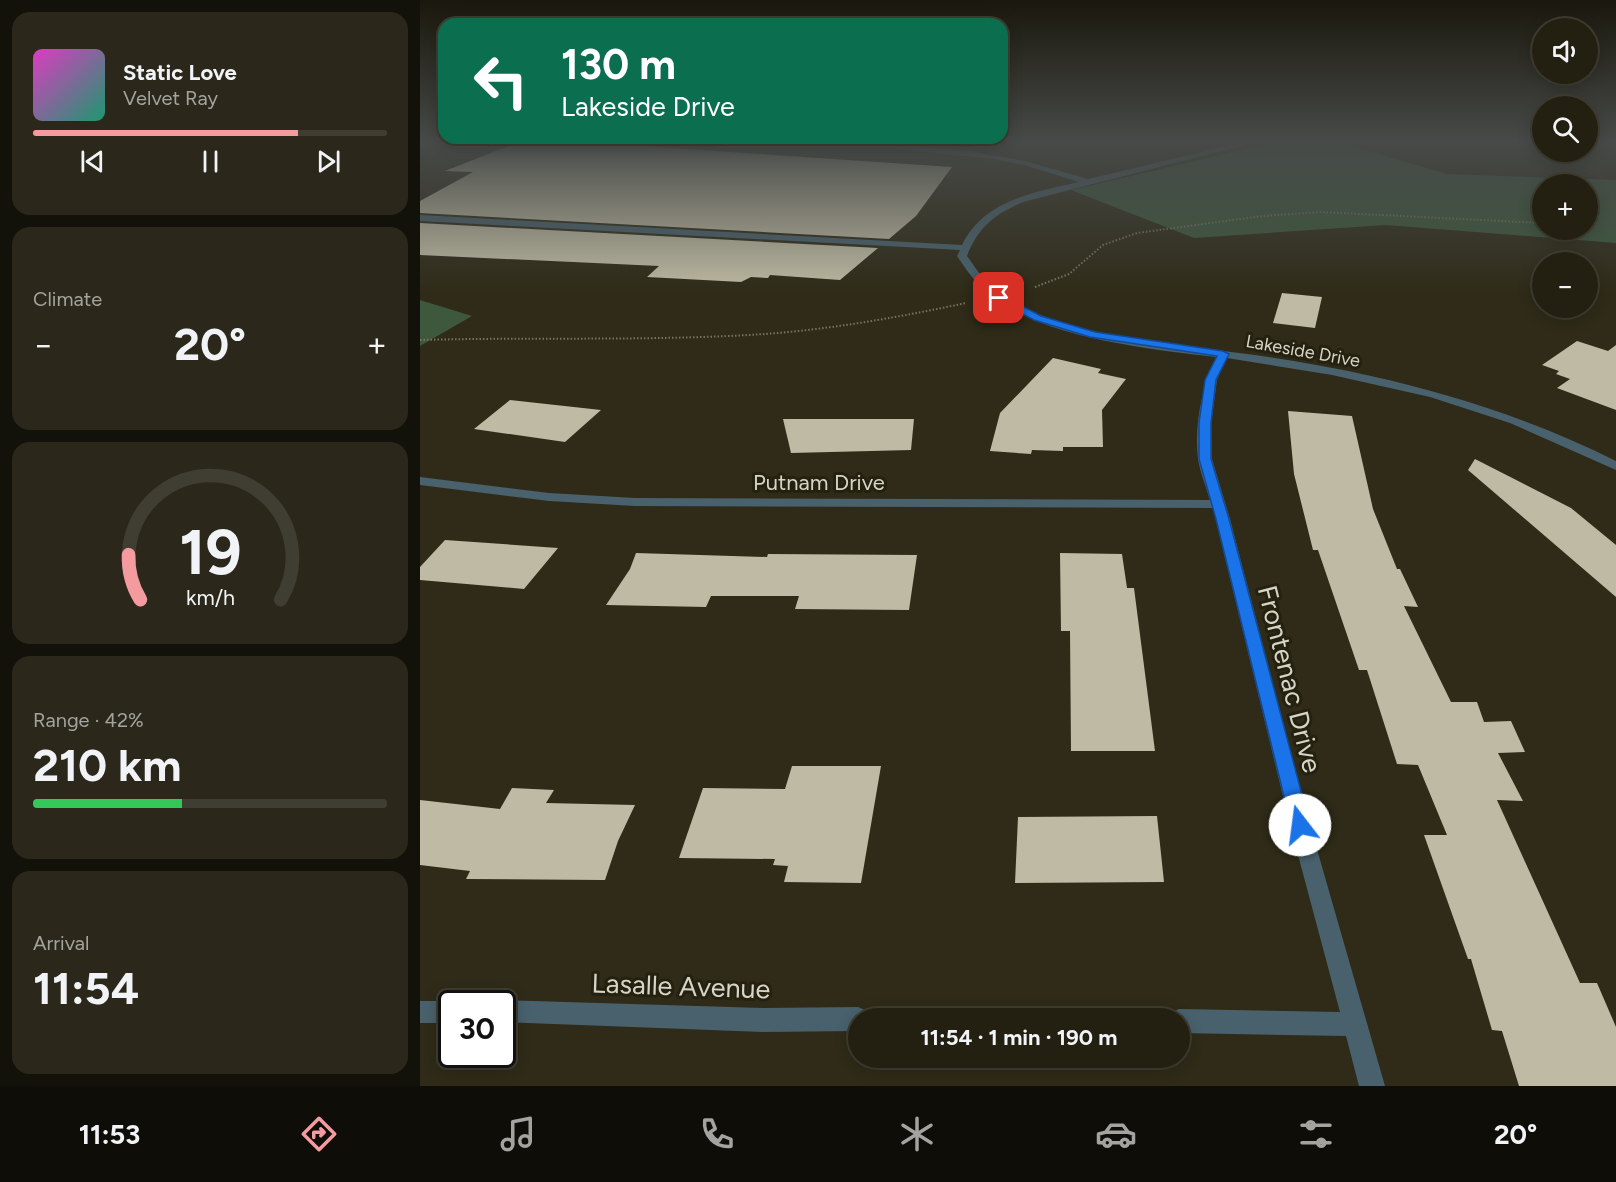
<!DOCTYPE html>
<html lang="en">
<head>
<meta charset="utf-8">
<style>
	body { margin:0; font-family:Figtree,sans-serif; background:#2b281b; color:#f1f3f6; height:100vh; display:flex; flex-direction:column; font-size:22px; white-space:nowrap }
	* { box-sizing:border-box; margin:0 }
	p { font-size:20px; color:#a3a39f }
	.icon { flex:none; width:33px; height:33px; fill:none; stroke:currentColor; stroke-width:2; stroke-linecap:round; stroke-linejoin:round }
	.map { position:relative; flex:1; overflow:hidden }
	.details { display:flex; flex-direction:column; gap:12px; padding:12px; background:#13120a; width:420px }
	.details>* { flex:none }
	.top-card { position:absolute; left:18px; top:18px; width:570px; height:126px; border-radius:18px; box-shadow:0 3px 15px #0003,0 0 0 2px #403e32; background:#0b6e4f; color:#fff; overflow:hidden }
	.buttons { position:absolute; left:1112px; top:18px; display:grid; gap:12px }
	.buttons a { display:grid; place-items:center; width:66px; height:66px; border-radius:50%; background:#232012; box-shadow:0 3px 15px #0003,0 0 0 2px #403e32; font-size:30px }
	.speed { position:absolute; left:18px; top:990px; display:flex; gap:12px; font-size:30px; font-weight:700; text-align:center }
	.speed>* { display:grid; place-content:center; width:78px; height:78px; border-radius:50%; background:#232012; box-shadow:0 3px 15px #0003,0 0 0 2px #403e32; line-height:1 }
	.speed .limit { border:3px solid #111; border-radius:9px; background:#fff; color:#111 }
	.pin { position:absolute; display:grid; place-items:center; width:51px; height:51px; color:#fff; margin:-26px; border-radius:12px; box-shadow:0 3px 9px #0006 }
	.me { position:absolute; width:66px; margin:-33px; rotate:345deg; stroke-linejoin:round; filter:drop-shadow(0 0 4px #0008) }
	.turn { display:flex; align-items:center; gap:21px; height:126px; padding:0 24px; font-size:27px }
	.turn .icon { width:78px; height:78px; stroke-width:2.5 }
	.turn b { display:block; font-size:42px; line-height:51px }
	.big { font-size:45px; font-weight:700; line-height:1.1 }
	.details .tile { flex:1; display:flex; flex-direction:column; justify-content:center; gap:9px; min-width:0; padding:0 21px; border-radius:18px; background:#2b281b }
	.details .dial { align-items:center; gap:0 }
	.dial svg { height:156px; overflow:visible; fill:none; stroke:#403e32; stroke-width:7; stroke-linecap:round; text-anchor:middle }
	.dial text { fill:#f1f3f6; stroke:none }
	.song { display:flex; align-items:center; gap:18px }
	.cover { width:72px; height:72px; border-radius:9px; background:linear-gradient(135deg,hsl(310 70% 55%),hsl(160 70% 35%)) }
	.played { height:6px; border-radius:3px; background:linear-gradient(90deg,#f49b9f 75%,#403e32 75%) }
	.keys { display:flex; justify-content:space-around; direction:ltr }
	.heat { display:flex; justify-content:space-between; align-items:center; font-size:33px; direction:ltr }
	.charge { height:9px; border-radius:4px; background:linear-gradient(90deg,#34c759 42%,#403e32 0) }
	.trip { position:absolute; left:428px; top:1008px; width:342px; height:60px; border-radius:30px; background:#232012; box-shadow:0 3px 15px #0003,0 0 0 2px #403e32; font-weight:700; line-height:60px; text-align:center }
	.tab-bar { display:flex; height:96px; justify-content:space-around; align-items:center; background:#0e0d07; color:#a3a39f }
	.tab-bar .icon { width:42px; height:42px }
	.tab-bar .selected { color:#f49b9f }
	.tab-bar b { font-size:27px; color:#f1f3f6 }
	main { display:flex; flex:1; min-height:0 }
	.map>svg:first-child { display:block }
	.green { fill:#3d583d; fill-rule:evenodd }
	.building { fill:#bebaa3 }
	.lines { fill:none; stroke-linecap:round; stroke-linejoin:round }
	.path { stroke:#767363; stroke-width:2; stroke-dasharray:1.5 2; stroke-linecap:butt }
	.minor { fill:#48616d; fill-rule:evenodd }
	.route { fill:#1a73e8; stroke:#114b97; stroke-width:1.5 }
	.labels { text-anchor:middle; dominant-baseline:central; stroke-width:6; stroke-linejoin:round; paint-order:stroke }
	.far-street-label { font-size:18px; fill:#d6d4c9; stroke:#25210f }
	.street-label { font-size:22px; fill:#d6d4c9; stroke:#25210f }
	.near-street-label { font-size:27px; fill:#d6d4c9; stroke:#25210f }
</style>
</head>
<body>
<main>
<section class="details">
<div class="tile">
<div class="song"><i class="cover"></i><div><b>Static Love</b><p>Velvet Ray</p></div></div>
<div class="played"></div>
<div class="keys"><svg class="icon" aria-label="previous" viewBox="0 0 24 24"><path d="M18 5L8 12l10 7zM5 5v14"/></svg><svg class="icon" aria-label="pause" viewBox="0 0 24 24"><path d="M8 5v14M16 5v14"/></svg><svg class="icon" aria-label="next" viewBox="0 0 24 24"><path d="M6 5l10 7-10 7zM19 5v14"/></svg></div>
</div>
<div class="tile"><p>Climate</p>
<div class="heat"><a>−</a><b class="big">20°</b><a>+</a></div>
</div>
<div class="tile dial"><svg viewBox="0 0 100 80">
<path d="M14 69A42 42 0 1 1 86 69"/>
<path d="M14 69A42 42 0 0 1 8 46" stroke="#f49b9f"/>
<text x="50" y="56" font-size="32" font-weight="700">19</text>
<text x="50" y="72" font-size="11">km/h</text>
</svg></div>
<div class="tile"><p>Range · 42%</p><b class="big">210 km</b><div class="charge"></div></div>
<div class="tile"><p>Arrival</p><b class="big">11:54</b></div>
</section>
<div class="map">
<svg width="1196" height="1086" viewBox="0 0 1196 1086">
	<rect width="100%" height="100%" fill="#2f2b18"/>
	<g class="green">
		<path d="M856,142H918L1027,174L1196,180V243L966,225L774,238L651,190ZM1122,184H1167V230H1122Z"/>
		<polygon points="0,300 52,316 0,346"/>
	</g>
	<g class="building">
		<polygon points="99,142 161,142 532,167 496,216 469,239 0,213 0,201 53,172 25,171"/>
		<polygon points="0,223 458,248 420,280 350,275 348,278 331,277 321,282 227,277 239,266 0,255"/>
		<polygon points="862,293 902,297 895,328 853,323"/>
		<polygon points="1157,341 1188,351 1196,345 1196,410 1137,388 1150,379 1136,374 1139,371 1122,365"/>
		<polygon points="633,358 681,369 678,373 706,379 682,410 683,447 643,447 643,451 612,450 611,454 570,451 580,413"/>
		<polygon points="90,400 181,410 145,442 54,429"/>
		<polygon points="868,411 932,416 953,509 977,569 980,569 998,607 984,606 1031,702 1057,702 1064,722 1091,721 1105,752 1078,753 1103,801 1077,800 1160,983 1177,983 1196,1027 1196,1086 1099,1086 1082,1031 1072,1030 1051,959 1048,959 1004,835 1027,835 998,765 977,764 947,670 939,670 898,550 893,550 874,474"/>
		<polygon points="363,419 494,419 491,450 371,453"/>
		<polygon points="1055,459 1151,508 1196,545 1196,597 1048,470"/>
		<polygon points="25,540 138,548 104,589 0,580 0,567"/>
		<polygon points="216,553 347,557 348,554 497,555 489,610 375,609 379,596 291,596 286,607 186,605 210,569"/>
		<polygon points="640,553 702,554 707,588 714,588 735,751 651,751 650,631 641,631"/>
		<polygon points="372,766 461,766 441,883 364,882 368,866 353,865 355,859 259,858 283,788 365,789"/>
		<polygon points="92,788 134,790 126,803 215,805 198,841 185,880 46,879 50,871 0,865 0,800 80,809"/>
		<polygon points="737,816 744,882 595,883 598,817"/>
	</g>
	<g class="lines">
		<g class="path">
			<polyline points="615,287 649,274 683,245 717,233 842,216 900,212 1122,223"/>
			<path d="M0,340C110,337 220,341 329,335C402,331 475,318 546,303"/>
		</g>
		<g class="minor">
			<path d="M412,142H452L543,150L605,161L668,179L824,142H837L603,202C575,214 558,227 547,256C553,264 559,274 566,281C616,333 735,342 803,351C853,357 902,365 951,376C1036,395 1118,422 1196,461V470L1090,423L1010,397L912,375L807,358L797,380L791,423L792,459L810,519L890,825L965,1086H939L926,1036L759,1033V1018H748L750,1013L759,1009L920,1012L870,825L793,508L215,506L129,501L0,485V477L129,493L215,498L790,500C786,487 780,472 778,459C774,425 782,387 796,357C728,349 609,337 560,286C551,277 544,266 537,256L540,250L0,221V215L542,245C564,200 615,192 659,182L604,165L574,159Z"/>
			<polygon points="82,1000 343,1008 438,1007 447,1011 450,1018 438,1018 438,1031 343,1032 82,1022 82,1004 73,1004"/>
			<polygon points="0,1001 32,1001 40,1004 32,1004 32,1023 0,1023"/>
			<polygon points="596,1006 615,1010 618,1018 584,1018 587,1010"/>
		</g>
	</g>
	<linearGradient id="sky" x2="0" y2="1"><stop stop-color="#1a180d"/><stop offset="0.48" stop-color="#474a48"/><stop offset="1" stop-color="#474a48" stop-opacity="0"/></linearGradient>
	<rect width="1196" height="294" fill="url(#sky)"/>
	<polygon class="route" points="576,296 583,296 621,316 675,332 803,351 809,354 796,380 791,423 791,459 809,519 890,825 887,830 880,833 874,830 871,825 796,519 779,459 779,423 785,380 797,356 670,337 614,320 576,300"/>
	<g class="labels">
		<g class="far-street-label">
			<text transform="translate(883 351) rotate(10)">Lakeside Drive</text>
		</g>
		<g class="street-label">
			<text x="399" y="482">Putnam Drive</text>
		</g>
		<g class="near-street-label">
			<text transform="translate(870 679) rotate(76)">Frontenac Drive</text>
			<text transform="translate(261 986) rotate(2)">Lasalle Avenue</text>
		</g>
	</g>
</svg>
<div class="buttons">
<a><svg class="icon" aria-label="sound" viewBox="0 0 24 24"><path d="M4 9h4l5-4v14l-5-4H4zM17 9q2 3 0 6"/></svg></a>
<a><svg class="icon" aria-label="search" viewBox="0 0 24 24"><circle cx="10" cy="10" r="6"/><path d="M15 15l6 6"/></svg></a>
<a>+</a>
<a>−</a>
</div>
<div class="speed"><div class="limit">30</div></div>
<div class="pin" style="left:579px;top:298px;background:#d93025"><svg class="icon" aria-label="arrive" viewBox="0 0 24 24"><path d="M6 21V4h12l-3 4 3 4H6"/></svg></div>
<svg class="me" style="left:880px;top:825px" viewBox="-20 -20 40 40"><circle r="19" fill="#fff"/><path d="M0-13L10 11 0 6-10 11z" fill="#1a73e8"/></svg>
<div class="trip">11:54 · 1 min · 190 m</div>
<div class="top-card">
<div class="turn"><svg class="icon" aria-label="left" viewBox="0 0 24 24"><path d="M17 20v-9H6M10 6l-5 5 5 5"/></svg><div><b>130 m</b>Lakeside Drive</div></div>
</div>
</div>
</main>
<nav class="tab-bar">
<b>11:53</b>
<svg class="icon selected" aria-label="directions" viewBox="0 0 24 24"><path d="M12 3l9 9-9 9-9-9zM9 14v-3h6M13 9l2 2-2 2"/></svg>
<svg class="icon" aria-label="music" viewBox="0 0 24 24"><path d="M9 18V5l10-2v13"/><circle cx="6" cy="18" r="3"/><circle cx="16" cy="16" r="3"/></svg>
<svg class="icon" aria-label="phone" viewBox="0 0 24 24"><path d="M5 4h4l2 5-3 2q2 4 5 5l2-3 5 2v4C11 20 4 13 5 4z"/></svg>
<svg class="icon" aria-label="climate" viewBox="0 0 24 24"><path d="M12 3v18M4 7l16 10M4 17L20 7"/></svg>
<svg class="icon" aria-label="car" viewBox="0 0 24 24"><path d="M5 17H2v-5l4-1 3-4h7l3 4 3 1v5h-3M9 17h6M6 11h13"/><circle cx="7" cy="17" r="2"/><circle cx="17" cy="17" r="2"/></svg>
<svg class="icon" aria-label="filters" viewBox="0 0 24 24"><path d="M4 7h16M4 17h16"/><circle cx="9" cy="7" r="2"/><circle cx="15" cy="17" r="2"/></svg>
<b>20°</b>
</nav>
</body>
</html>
